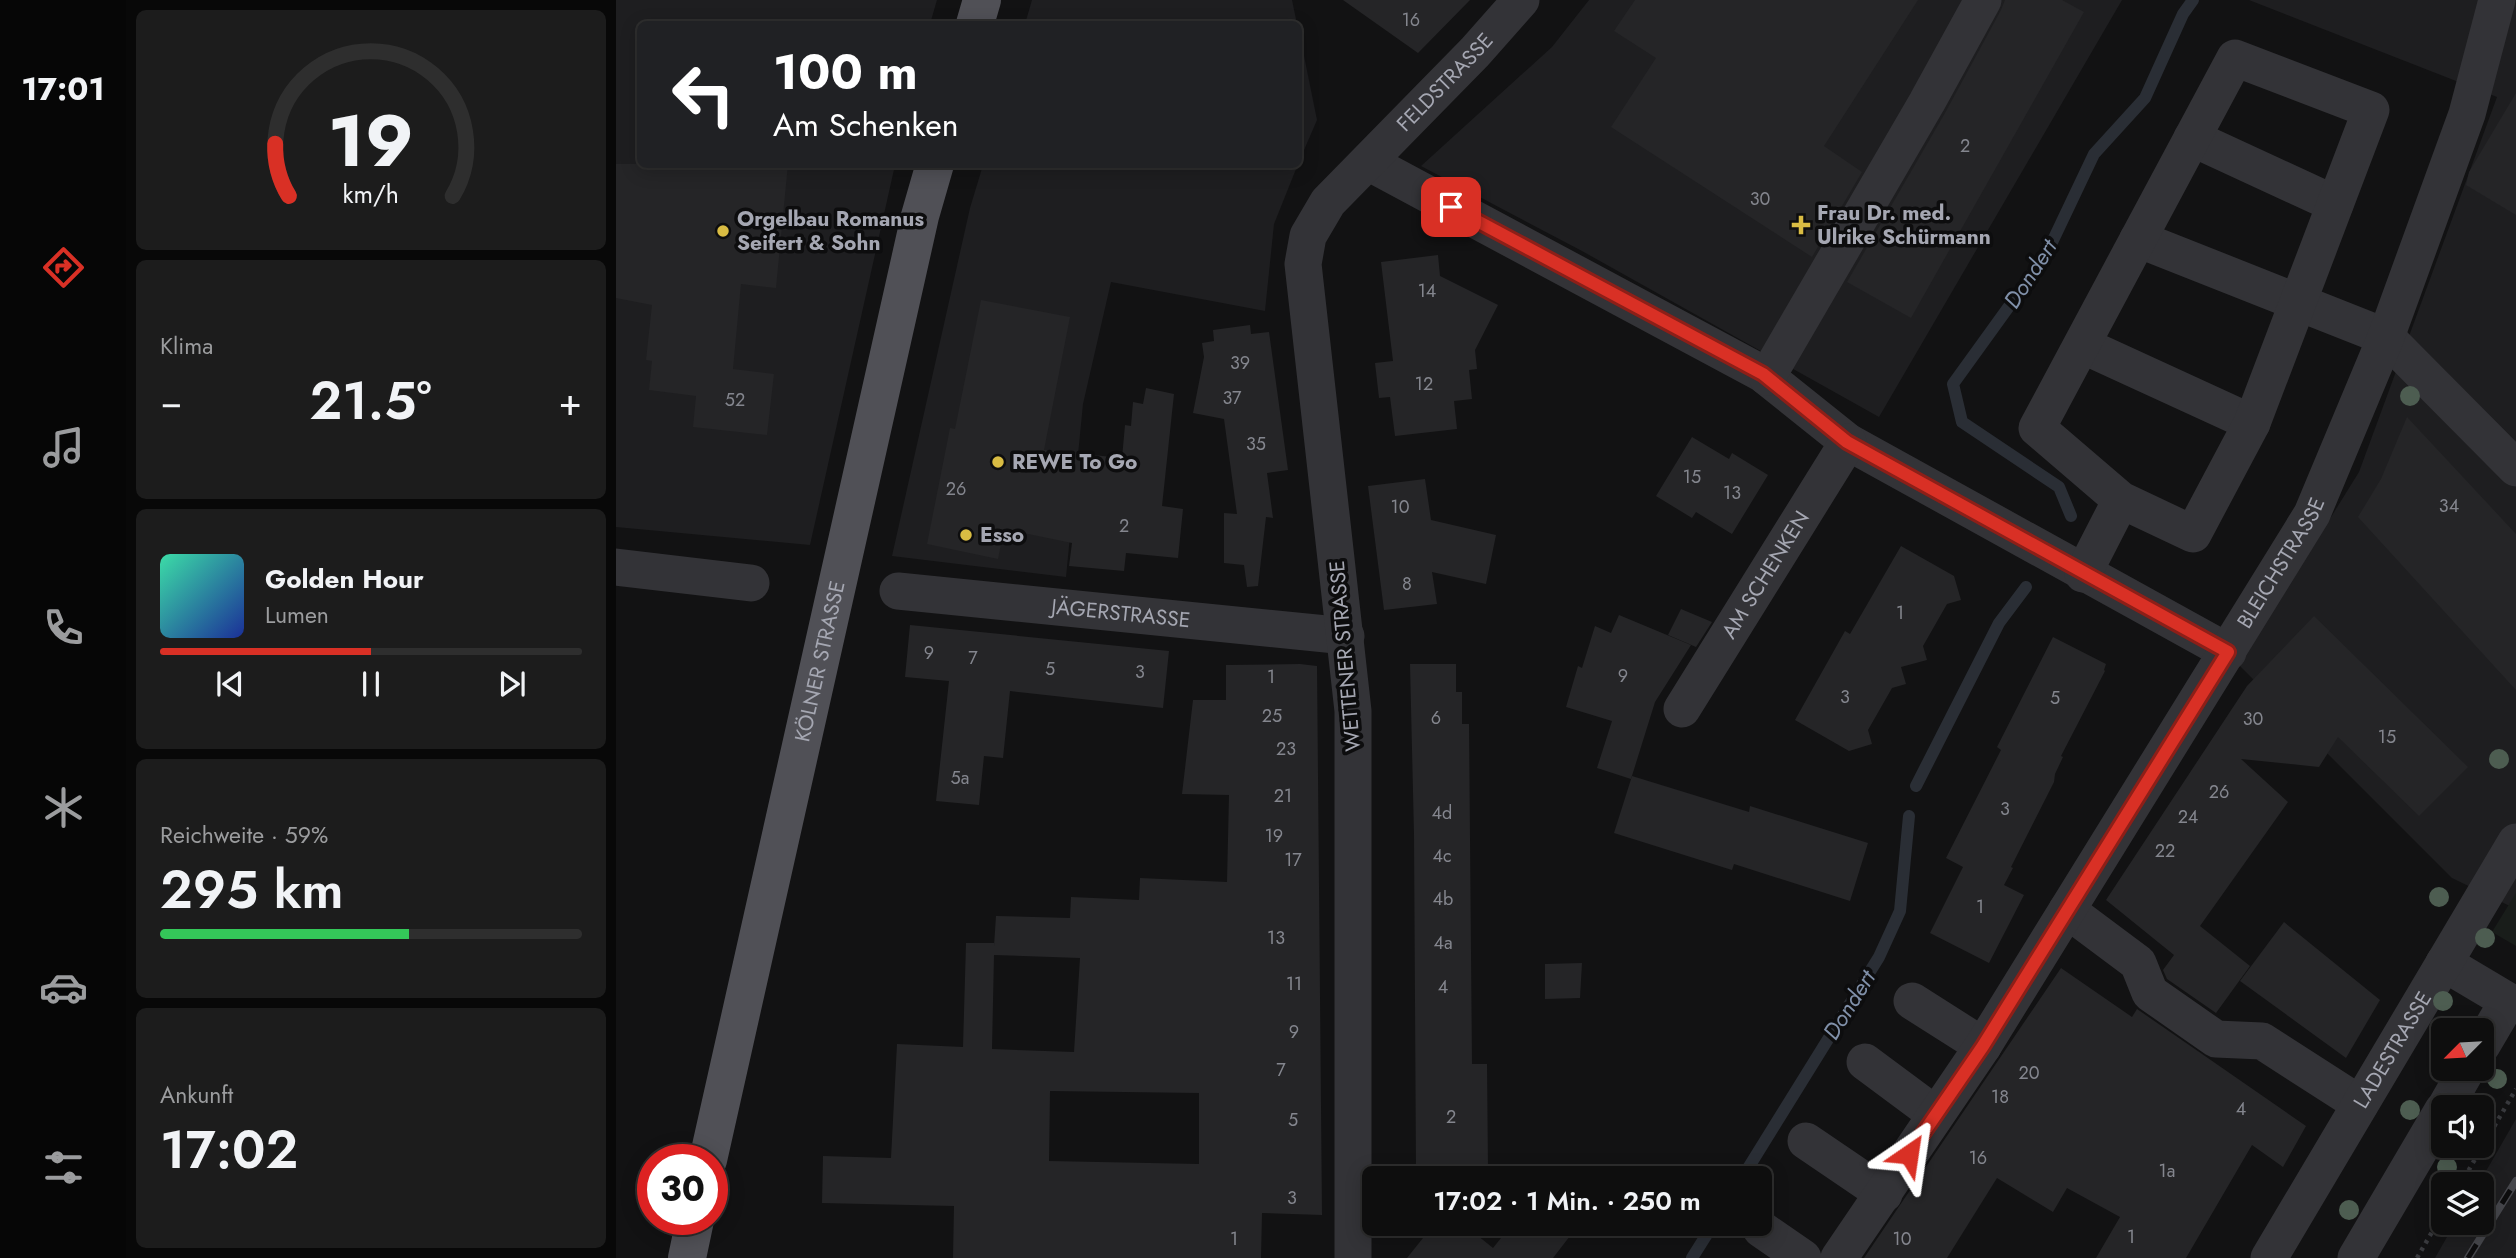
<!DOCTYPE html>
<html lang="de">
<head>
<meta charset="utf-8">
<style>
	body { margin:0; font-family:Jost,sans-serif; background:#1c1c1c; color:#f1f3f6; height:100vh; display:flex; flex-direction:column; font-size:26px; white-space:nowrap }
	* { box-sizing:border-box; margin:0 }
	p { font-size:23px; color:#9b9c9e }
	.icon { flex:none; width:38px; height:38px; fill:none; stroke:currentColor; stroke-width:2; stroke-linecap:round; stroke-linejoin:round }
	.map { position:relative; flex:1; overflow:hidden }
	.details { display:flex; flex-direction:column; gap:10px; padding:10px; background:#080808; width:490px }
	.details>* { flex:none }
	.banner { position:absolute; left:21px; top:21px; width:665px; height:147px; border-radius:10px; box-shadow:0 4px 18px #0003,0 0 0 2px #2e2e2e; background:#202124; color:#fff; overflow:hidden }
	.needle { width:46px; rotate:246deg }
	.fabs { position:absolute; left:1815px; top:1018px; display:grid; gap:14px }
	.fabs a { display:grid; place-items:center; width:63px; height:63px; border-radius:10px; background:#0e0e0e; box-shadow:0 4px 18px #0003,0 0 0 2px #2e2e2e; font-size:35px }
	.speed { position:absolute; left:21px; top:1144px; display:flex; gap:14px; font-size:35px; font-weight:700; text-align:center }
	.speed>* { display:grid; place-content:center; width:91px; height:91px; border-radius:50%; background:#0e0e0e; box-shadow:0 4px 18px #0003,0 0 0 2px #2e2e2e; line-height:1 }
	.speed .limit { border:10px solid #d22; background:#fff; color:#111 }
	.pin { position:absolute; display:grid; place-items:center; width:60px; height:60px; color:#fff; margin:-30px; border-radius:14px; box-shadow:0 4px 10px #0006 }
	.me { position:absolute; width:77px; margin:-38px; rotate:32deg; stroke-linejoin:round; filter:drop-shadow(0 0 5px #0008) }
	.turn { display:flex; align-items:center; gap:24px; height:147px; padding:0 21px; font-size:32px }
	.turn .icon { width:91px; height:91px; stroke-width:2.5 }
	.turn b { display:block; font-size:49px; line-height:60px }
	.big { font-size:52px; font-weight:600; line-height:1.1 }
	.details .card { flex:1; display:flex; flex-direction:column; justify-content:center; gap:10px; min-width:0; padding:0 24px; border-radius:10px; background:#1c1c1c }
	.details .dial { align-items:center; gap:0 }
	.dial svg { height:182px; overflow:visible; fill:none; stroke:#2e2e2e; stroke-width:7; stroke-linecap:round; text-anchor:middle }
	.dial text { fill:#f1f3f6; stroke:none }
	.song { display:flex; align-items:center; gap:21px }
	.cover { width:84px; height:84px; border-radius:10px; background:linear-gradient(135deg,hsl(160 70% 55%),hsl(230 70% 35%)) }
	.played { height:7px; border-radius:4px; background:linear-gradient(90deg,#d93025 50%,#2e2e2e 50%) }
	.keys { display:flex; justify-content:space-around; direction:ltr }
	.heat { display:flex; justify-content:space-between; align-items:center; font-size:38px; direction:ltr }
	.charge { height:10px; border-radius:5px; background:linear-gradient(90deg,#34c759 59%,#2e2e2e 0) }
	.trip { position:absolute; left:746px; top:1166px; width:410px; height:70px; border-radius:10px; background:#0e0e0e; box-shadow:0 4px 18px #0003,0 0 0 2px #2e2e2e; font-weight:600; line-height:70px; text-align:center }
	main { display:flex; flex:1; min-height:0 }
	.tab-bar { display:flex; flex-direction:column; width:126px; justify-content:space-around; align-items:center; background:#060606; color:#9b9c9e }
	.tab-bar .icon { width:49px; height:49px }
	.tab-bar .current { color:#d93025 }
	.tab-bar b { font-size:32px; color:#f1f3f6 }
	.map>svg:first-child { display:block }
	.built { fill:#1e1e20 }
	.green { fill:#191d1a }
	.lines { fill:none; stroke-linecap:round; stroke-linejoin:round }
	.stream { stroke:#2a2e35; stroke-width:12 }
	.building { fill:#252527; fill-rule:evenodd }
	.path { stroke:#393a3e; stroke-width:4.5; stroke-dasharray:3.5 5; stroke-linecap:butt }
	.minor { stroke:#333337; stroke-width:37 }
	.major { stroke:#505056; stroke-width:38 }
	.rail-casing { stroke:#46474c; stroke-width:8 }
	.rail { stroke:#0d0d0e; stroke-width:5; stroke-dasharray:16; stroke-linecap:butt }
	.tree { fill:#4d5d51 }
	.route-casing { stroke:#8d1f18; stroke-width:18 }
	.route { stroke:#d93025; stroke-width:12 }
	.poi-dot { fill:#d9bc43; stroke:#0d0d0e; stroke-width:2.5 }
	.labels { text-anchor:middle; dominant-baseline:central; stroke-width:7; stroke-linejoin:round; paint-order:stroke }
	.number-label { font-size:18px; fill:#84868e }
	.street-label { font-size:21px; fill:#a5a7b2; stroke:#0d0d0e }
	.poi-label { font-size:21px; font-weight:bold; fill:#a5a7b2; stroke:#0d0d0e; text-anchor:start }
	.water-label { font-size:23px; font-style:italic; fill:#8090a9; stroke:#0d0d0e }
</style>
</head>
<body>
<main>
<nav class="tab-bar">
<b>17:01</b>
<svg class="icon current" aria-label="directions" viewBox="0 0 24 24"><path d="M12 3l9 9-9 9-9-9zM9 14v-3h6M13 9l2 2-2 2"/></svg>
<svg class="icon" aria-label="music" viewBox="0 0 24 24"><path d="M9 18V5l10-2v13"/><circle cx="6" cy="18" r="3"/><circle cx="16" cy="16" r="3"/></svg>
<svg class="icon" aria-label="phone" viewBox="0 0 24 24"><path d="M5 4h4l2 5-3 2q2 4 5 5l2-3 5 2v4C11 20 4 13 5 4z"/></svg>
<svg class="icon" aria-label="climate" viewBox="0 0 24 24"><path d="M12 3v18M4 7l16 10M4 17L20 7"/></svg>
<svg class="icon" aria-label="car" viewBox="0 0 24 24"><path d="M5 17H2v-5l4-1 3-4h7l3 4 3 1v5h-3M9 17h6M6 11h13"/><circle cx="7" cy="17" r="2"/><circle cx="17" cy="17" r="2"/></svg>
<svg class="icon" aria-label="filters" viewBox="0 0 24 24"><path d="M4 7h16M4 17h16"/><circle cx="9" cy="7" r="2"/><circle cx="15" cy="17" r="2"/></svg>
</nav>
<section class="details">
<div class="card dial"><svg viewBox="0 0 100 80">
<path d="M14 69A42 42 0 1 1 86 69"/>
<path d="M14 69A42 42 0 0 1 8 46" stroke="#d93025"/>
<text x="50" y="56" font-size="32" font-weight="700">19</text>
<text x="50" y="72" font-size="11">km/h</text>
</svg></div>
<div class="card"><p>Klima</p>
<div class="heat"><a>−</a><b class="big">21.5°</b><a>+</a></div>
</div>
<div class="card">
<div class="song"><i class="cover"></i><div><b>Golden Hour</b><p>Lumen</p></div></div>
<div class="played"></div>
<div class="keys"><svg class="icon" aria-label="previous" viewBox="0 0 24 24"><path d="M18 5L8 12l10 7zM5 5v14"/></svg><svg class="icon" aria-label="pause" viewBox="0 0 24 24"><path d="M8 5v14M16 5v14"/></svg><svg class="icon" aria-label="next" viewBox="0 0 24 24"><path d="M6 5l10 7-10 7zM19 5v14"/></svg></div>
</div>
<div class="card"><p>Reichweite · 59%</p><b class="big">295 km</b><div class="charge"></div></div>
<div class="card"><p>Ankunft</p><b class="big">17:02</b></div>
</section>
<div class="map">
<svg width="1900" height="1258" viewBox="0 0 1900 1258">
	<rect width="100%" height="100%" fill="#121213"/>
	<g class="built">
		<polygon points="0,0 321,0 314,24 24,24 24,164 279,165 194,545 0,527"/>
		<polygon points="416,0 676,0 681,24 409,24"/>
		<polygon points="973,0 1506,0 1263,417 966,251 805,166 936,47"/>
		<polygon points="1633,0 1900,0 1900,909 1836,878 1623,665 1743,472 1881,97"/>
		<polygon points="683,31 701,120 682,164 682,31"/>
		<polygon points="682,164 658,224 649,311 495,282 467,404 450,577 276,556 354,208 367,165"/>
		<polygon points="1900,1119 1900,1258 1819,1258 1839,1223 1866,1223 1866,1185 1862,1185"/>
	</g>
	<polygon class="green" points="1900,893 1900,946 1876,932"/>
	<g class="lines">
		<g class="stream">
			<polyline points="1455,516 1443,487 1346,422 1337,384 1430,255 1478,154 1529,98 1567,14 1577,0"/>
			<polyline points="1300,786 1383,623 1410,587"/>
			<polyline points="1126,1178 1263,957 1284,911 1293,816"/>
			<polyline points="1076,1258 1098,1223"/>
		</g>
	</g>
	<g class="building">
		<polygon points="727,0 854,0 802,53"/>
		<polygon points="1019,0 1302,0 1208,146 1246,172 1196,257 995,127 1040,58 998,31"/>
		<polygon points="1389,0 1446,0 1468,12 1295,318 1231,282 1329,113 1385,10"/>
		<polygon points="1900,93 1900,215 1850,185 1853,172"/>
		<polygon points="0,164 172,164 160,288 125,284 117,369 158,374 151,435 77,427 80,396 33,390 36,361 30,360 36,305 0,298"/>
		<polygon points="822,255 824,276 882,305 859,350 861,369 853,370 856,399 838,401 841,429 779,436 774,397 763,398 759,363 777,361 765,262"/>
		<polygon points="365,300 454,317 428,450 506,458 509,425 515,426 517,402 527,404 530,388 558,394 546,506 567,509 562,558 510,553 508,571 453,566 456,543 388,529 382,559 311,544 334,428 339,429"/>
		<polygon points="634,325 635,334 653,332 672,470 651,473 657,518 650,517 642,586 631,587 628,565 608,563 608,513 621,514 608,419 577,413 588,357 586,343 598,341 597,330"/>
		<polygon points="1791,417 1900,534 1900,690 1742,517 1765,479"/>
		<polygon points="1076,437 1113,459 1116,453 1152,475 1116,534 1080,512 1076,518 1040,496"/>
		<polygon points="809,479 815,520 880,535 870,584 816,572 821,604 768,610 752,486"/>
		<polygon points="1285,546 1338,576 1345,600 1331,604 1307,646 1311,660 1285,667 1290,684 1276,688 1252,730 1256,744 1233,751 1179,720 1229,631 1234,634"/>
		<polygon points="1065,609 1096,622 1080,647 1052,635"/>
		<polygon points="1003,615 1075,645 1039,702 1015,779 981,768 996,721 950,707 962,666 966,668 979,626 995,633"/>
		<polygon points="1698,616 1852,767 1803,816 1722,737 1703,767 1625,759 1672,802 1584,926 1634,966 1600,1013 1551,979 1547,970 1558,955 1490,900 1631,686"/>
		<polygon points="294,625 553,651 547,708 394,691 387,758 368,756 363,805 320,801 333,681 289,677"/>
		<polygon points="1437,637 1490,664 1488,670 1489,671 1445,756 1447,757 1439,774 1438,782 1395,867 1397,868 1388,885 1408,895 1373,963 1314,933 1347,867 1330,858 1385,750 1381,747"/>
		<path d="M684,664L701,666L706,1215L646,1213L645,1258H337L338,1206L206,1203L207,1156L275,1158L281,1044L347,1047L350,943H378V946L380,916L454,918L455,897L523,900L524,878L611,882L613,795L566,794L577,700H610V665ZM378,955L464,958L458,1052L376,1049ZM434,1091L583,1093V1164L433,1161Z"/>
		<polygon points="794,664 840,664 840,692 846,692 846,724 853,724 856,1064 871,1064 872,1169 800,1170 798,834"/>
		<polygon points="1016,776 1133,812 1134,806 1252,843 1234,901 1118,864 1116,870 998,833"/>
		<polygon points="1668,922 1764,1000 1730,1058 1624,981"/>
		<polygon points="966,963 964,998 929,999 929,964"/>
		<polygon points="1445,968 1516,1017 1521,1009 1690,1126 1667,1167 1636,1145 1570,1258 1480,1258 1504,1217 1451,1188 1437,1212 1381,1178 1331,1258 1248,1258"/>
		<polygon points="819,1223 846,1223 877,1248 897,1223 964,1223 937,1258 791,1258"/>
	</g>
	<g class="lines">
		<g class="path">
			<polyline points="1844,1185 1900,1089"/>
			<polyline points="1801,1258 1827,1213"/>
		</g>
		<g class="minor">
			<polyline points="1576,138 1719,204"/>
			<polyline points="752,162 1147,374 1232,442 1612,652"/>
			<polyline points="1522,239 1770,337 1900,468"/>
			<polyline points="1466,345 1636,423"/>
			<polyline points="1151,377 1311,102 1367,0"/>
			<polyline points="0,567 135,583"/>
			<polyline points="1467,574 1505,500 1577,534 1636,423 1755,110 1619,58 1421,428 1505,500"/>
			<path id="s1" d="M282,591L730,636"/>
			<path id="s2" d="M1066,709L1232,442"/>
			<polyline points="1451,910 1522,963 1534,993 1600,1039 1646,1041 1744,1104"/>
			<polyline points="1828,963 1892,1001 1866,1045"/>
			<polyline points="1296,1001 1367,1046"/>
			<polyline points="1249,1062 1319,1114"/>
			<polyline points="1829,1108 1851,1069"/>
			<polyline points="1190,1141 1268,1194"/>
			<polyline points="1145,1229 1187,1258"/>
			<path id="s3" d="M737,1258V711L687,264L692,236L712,202L859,52L905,0"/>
			<path id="s4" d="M1223,1258L1367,1046L1696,514L1770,337L1851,114L1881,0"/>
			<path id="s5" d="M1653,1258L1900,842"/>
			<polyline points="1740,1258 1827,1110"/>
		</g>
		<g class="major">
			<polyline points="359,24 366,0"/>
			<path id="s6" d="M92,1160L304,216L319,164"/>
			<polyline points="71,1258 79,1220"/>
		</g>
		<g class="rail-casing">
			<polyline id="rail" points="1852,1258 1900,1181"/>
		</g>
		<use href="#rail" class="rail"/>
	</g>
	<g class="tree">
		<circle cx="1794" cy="396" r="10"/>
		<circle cx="1883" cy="759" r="10"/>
		<circle cx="1823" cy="897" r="10"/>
		<circle cx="1869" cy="938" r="10"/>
		<circle cx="1827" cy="1001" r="10"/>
		<circle cx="1881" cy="1079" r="10"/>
		<circle cx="1794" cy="1110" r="10"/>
		<circle cx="1831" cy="1167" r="10"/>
		<circle cx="1733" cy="1210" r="10"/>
	</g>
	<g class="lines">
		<g class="route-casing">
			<polyline id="route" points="835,207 1147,374 1231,442 1612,652 1367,1046 1293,1154"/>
		</g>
		<use href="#route" class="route"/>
	</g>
	<g class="poi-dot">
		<path d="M1181.5 214.5h7v7h7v7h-7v7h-7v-7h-7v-7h7z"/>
		<circle cx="107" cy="231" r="7"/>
		<circle cx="382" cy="462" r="7"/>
		<circle cx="350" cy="535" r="7"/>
	</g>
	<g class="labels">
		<g class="number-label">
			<text x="795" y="20">16</text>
			<text x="1349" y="146">2</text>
			<text x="1144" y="199">30</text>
			<text x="811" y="291">14</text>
			<text x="624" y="363">39</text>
			<text x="808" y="384">12</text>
			<text x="616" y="398">37</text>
			<text x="119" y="400">52</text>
			<text x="640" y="444">35</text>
			<text x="1076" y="477">15</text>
			<text x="340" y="489">26</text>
			<text x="1116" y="493">13</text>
			<text x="1833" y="506">34</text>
			<text x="784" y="507">10</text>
			<text x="508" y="526">2</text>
			<text x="791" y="584">8</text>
			<text x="1284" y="613">1</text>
			<text x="313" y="653">9</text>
			<text x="357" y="658">7</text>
			<text x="434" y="669">5</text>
			<text x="524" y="672">3</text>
			<text x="1007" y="676">9</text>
			<text x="655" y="677">1</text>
			<text x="1229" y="697">3</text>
			<text x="1439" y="698">5</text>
			<text x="656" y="716">25</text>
			<text x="820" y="718">6</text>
			<text x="1637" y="719">30</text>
			<text x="1771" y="737">15</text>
			<text x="670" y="749">23</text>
			<text x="344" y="778">5a</text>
			<text x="1603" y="792">26</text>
			<text x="667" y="796">21</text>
			<text x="1389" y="809">3</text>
			<text x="826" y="813">4d</text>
			<text x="1572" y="817">24</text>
			<text x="658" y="836">19</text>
			<text x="1549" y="851">22</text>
			<text x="826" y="856">4c</text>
			<text x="677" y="860">17</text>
			<text x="827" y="899">4b</text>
			<text x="1364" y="907">1</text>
			<text x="660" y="938">13</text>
			<text x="827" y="943">4a</text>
			<text x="678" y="984">11</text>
			<text x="827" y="987">4</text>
			<text x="678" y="1032">9</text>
			<text x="665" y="1070">7</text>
			<text x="1413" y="1073">20</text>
			<text x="1384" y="1097">18</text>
			<text x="1625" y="1109">4</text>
			<text x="835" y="1117">2</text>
			<text x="677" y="1120">5</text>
			<text x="1362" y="1158">16</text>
			<text x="1551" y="1171">1a</text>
			<text x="676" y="1198">3</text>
			<text x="1515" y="1237">1</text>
			<text x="618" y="1239">1</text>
			<text x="1286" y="1239">10</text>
		</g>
		<g class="street-label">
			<text stroke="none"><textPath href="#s3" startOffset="1232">FELDSTRASSE</textPath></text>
			<text stroke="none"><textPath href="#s4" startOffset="824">BLEICHSTRASSE</textPath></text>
			<text stroke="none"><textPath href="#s2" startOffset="158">AM SCHENKEN</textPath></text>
			<text stroke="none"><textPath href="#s1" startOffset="224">JÄGERSTRASSE</textPath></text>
			<text transform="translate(729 656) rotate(-95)">WETTENER STRASSE</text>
			<text stroke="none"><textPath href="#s6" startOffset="511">KÖLNER STRASSE</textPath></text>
			<text stroke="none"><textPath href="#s5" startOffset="242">LADESTRASSE</textPath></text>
		</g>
		<g class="poi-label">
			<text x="1201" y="213">Frau Dr. med.<tspan x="1201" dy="24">Ulrike Schürmann</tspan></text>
			<text x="121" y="219">Orgelbau Romanus<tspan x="121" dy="24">Seifert &amp; Sohn</tspan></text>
			<text x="396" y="462">REWE To Go</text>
			<text x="364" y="535">Esso</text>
		</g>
		<g class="water-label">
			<text transform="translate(1414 274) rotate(-57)">Dondert</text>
			<text transform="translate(1233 1005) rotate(-58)">Dondert</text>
		</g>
	</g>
</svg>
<div class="fabs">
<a><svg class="needle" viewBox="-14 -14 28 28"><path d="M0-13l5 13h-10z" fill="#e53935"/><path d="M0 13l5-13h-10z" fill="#9b9c9e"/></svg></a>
<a><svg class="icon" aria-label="sound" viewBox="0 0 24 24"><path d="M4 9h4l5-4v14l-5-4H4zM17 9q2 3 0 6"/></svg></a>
<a><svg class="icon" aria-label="layers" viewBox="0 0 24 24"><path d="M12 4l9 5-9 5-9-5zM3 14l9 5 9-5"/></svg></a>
</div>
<div class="speed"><div class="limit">30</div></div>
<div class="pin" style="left:835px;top:207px;background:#d93025"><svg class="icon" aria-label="arrive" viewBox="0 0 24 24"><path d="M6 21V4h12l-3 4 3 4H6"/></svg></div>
<svg class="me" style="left:1293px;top:1154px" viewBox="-20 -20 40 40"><path d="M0-17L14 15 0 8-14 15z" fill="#d93025" stroke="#fff" stroke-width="4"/></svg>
<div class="trip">17:02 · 1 Min. · 250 m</div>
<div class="banner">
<div class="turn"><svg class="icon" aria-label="left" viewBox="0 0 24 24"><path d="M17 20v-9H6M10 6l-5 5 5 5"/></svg><div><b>100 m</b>Am Schenken</div></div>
</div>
</div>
</main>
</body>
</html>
